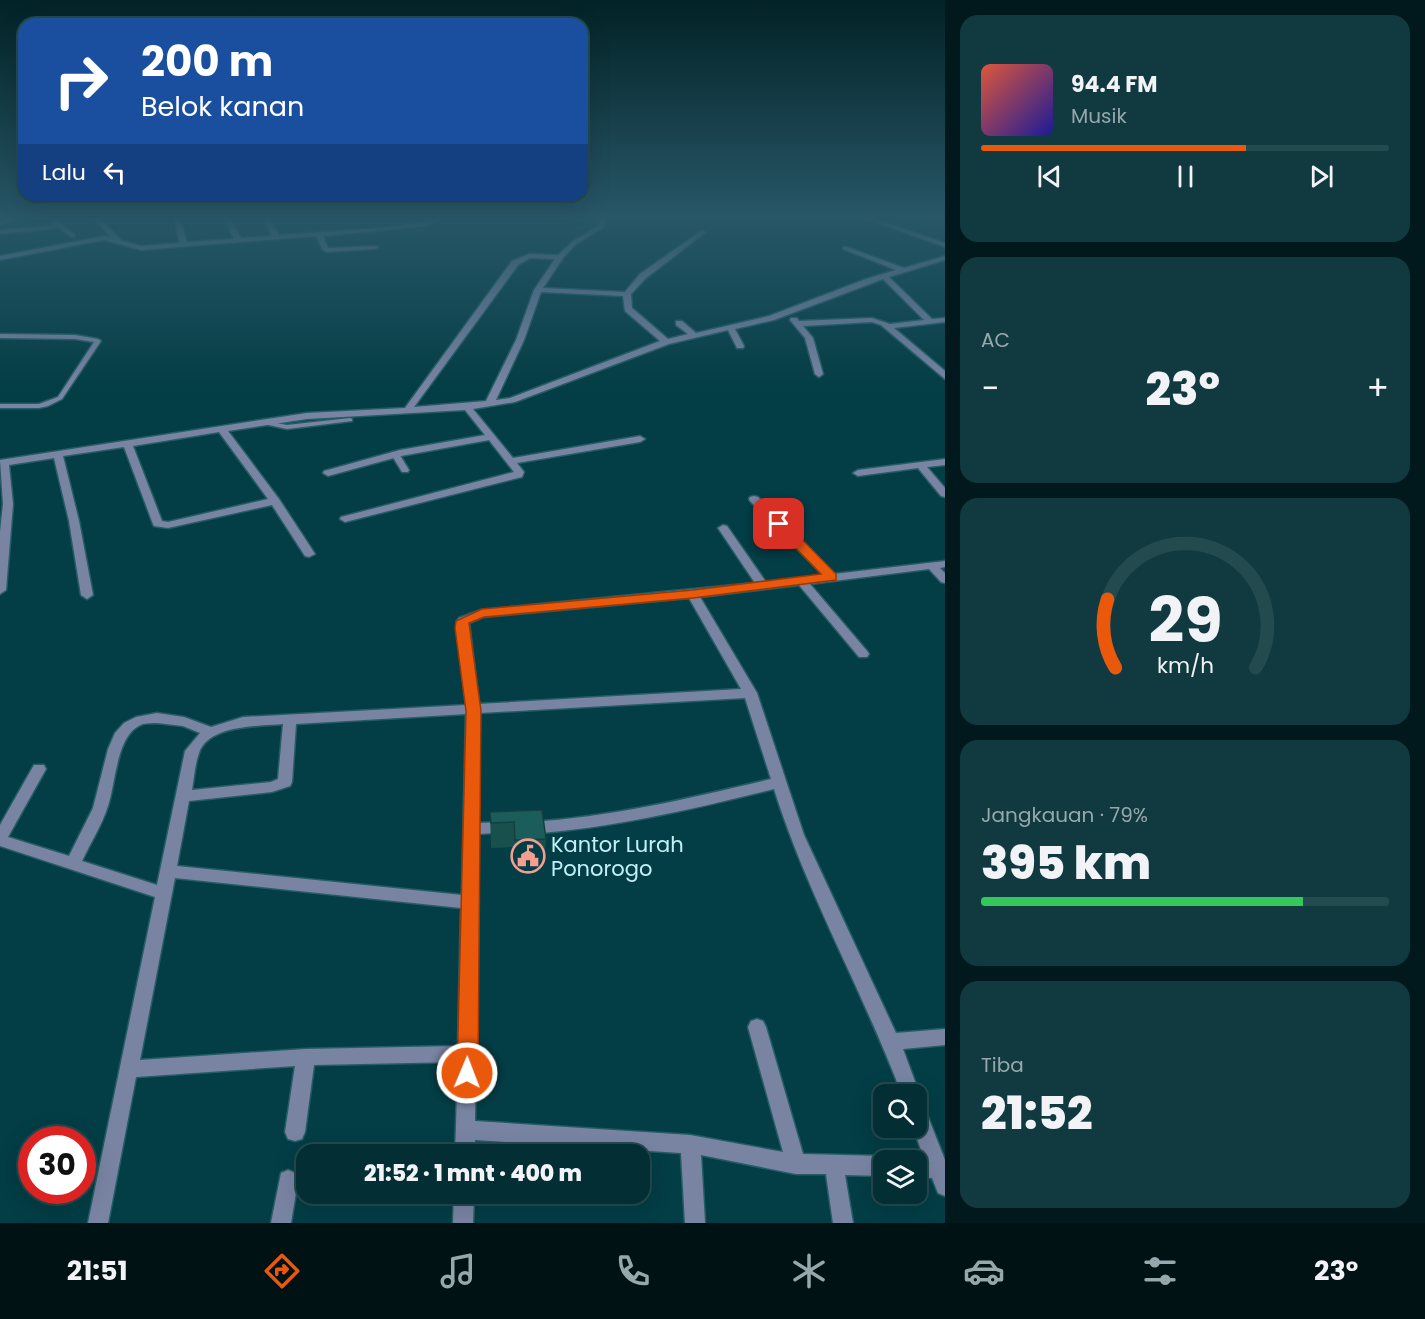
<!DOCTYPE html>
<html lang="id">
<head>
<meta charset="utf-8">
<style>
	body { margin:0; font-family:Poppins,sans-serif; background:#103a40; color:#f1f3f6; height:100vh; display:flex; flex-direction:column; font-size:22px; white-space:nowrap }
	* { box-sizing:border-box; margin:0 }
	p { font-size:20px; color:#96a8ac }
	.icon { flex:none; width:33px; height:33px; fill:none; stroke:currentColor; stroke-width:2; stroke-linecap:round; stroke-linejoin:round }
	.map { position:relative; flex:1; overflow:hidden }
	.panel { display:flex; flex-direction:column; gap:15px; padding:15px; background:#01191d; width:480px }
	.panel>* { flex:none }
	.top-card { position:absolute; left:18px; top:18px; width:570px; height:183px; border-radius:18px; box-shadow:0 6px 24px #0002,0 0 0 2px #234a4f; background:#1a4fa0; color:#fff; overflow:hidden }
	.tools { position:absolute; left:873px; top:1084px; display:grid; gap:12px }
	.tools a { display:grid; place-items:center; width:54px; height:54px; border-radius:12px; background:#022e34; box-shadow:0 6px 24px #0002,0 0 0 2px #234a4f; font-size:30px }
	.speed { position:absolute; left:18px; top:1126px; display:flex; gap:12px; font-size:30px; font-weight:700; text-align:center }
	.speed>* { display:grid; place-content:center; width:78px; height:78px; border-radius:50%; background:#022e34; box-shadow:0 6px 24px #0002,0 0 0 2px #234a4f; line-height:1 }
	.speed .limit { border:9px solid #d22; background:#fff; color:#111 }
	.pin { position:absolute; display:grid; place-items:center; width:51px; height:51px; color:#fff; margin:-26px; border-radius:12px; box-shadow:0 3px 9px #0006 }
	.me { position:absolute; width:66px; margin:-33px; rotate:1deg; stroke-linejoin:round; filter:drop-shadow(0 0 4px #0008) }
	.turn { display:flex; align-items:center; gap:21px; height:126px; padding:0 24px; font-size:27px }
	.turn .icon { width:78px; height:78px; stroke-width:2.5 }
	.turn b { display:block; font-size:42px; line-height:51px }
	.then { display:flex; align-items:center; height:57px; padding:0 24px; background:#0003; gap:12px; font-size:22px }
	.big { font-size:45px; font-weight:800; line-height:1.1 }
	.panel .card { flex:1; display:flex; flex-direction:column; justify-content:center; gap:9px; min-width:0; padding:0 21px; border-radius:18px; background:#103a40 }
	.panel .dial { align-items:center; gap:0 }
	.dial svg { height:156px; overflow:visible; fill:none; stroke:#234a4f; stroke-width:7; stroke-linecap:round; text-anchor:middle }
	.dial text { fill:#f1f3f6; stroke:none }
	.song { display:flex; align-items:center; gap:18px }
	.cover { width:72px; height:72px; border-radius:9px; background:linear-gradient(135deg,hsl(10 70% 55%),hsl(240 70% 35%)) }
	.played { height:6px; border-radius:3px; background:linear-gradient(90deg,#ea580c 65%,#234a4f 65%) }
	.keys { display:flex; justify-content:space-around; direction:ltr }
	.heat { display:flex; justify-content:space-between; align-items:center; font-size:33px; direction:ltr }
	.charge { height:9px; border-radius:4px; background:linear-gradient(90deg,#34c759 79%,#234a4f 0) }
	.trip { position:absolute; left:296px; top:1144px; width:354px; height:60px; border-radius:18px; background:#022e34; box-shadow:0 6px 24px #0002,0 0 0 2px #234a4f; font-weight:800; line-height:60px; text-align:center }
	.dock { display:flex; height:96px; justify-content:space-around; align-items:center; background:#011215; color:#96a8ac }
	.dock .icon { width:42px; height:42px }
	.dock .selected { color:#ea580c }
	.dock b { font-size:27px; color:#f1f3f6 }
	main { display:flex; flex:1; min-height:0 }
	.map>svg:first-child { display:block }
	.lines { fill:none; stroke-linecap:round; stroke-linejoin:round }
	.lane-casing { stroke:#265d65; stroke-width:3 }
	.street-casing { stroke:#265d65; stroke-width:3 }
	.lane { fill:#7984a3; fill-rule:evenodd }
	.street { fill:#7984a3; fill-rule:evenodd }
	.wall { fill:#17504d }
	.building { fill:#1b5d5a; stroke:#13413f; stroke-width:1.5 }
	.route { fill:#ea580c; stroke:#983908; stroke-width:1.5 }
	.labels { text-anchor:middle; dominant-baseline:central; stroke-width:6; stroke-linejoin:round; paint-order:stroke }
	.near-poi-label { font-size:21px; fill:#c3eff7; stroke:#033d45; text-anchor:start }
</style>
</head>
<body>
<main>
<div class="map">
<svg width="945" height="1223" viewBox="0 0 945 1223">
	<rect width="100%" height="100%" fill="#033d45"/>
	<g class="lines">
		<g class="lane-casing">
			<g id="lane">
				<polygon points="11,218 16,218 0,225 0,222"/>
				<polygon points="0,334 75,335 98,339 101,341 62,399 48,406 39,408 0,408 0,404 39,404 58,397 94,342 75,339 0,338"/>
				<polygon points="350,418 352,419 352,421 287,429 264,424 262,423 266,421 287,425"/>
				<polygon points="392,452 398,452 409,470 408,472 402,472 391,454"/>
			</g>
		</g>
		<g class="street-casing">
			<g id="street">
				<polygon points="54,218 60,218 59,222 75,235 75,237 71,237 59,228 0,234 0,230 54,225 52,222"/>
				<path d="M93,218H99L122,241L141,246L180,243L174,218H180L187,242L234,239L224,218H230L241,238L272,236L263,218H269L279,235C319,232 359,230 399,226C413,224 433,217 444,218L427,226L323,236L328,248L377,246L378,247L375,249L326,252L323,250L316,236L141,250L104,240L0,260V256L104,236L112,238Z"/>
				<path d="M601,218H607L603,228L576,244L563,258L543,288L625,292L640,274L701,231L706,232L646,278L631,294L632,308L668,339L688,334L676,325V321H682L696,333L769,316L866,279L896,270L843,249V247H847L904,268L945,256V260L889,277L932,319L945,318V322L894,328L945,371V379L881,325L872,322L803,326L813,338L823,374L819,377L815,374L805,338L790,320L791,318H797L799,321L872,318L890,324L924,320L883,279L774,320L735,329L744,346L743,348H737L728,330L669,344L515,402L473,409L513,458L640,436L645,439L640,442L517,463L524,472L522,477L345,522L340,519L341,517L514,472L489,440L401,456L328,476L323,473L324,471L400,450L485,435L465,410L307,419L228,431L279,499L315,554L309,557L305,556L272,505L168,528L154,526L153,524L124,447L63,456L79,521L93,595L87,599L81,595L69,521L54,458L9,465L13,504L6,590L0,594V532L3,504L0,460L307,413L405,408L512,261L529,254L558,255L572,242L598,226ZM530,258L555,259L534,290L516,340L486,401L414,407L518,265ZM541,292L623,296L625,311L660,341L510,398L496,400L524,340ZM219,432L268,499L168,522L162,521L133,446Z"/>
				<polygon points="864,218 872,218 945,243 945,247"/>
				<polygon points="945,459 945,465 927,467 945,488 945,497 941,496 918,468 858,476 853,473 858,470"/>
				<path d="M754,496L758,497L834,574L945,561V567L940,568L945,573V583L941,582L929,569L810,584L867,651L869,654L867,657H859L799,585L700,597L757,693L804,835L896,1033L945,1029V1045L903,1049L920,1095L917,1101L923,1104L945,1160V1196L938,1193L932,1178L916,1177V1161H909L916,1157L924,1158L913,1128H916V1095H902C863,991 807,894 774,789C693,809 613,828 529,834L524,832L521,828L524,824L529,822C611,817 691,798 771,779L745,698L480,713L478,823L506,822L511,824L514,828L511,832L478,834L475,1121L690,1135L783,1152L748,1027L751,1021L757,1019L763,1021L766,1027L803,1154L884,1156L891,1159L892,1161H884V1176L845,1175L853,1223H833L826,1174H796L701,1155L705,1223H685L681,1153L475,1140V1155H455L458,1062L314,1065L305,1132L302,1139L295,1141L288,1139L285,1132L295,1066L136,1077L108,1223H88L155,897L0,846V825L34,765H44L46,769L8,837L69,856L93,808L108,749L115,733L124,723L136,717L157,713L184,717L211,727L243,717L466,705L457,621L459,618L481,610L755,583L718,528L723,525L727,526L766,582L823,575L750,501L749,499L750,497ZM689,598L741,689L479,704L469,623L483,617ZM466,714L462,895L177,866L189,801L272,792L290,786L292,782L296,724ZM157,723L183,726L200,733L185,751L157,885L82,861C91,842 102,825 108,806C116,783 116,733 143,724C147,723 153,723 157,723ZM283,724L278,779L271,782L192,790C194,778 195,764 199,753C208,725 259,726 283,724ZM175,878L461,908L458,1046L306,1049L140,1060Z"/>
				<polygon points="288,1170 295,1173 298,1180 291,1223 271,1223 281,1173"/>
				<polygon points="454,1194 474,1194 473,1223 453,1223"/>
			</g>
		</g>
		<use href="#lane" class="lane"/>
		<use href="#street" class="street"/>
	</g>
	<polygon class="wall" points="542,810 546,839 544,864 514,865 513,847 491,848 490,812"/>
	<polygon class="building" points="542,810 546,839 515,840 514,822 491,823 490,812"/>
	<linearGradient id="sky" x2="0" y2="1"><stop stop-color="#022226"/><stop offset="0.56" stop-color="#285768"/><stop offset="1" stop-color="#285768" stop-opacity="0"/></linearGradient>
	<rect width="945" height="389" fill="url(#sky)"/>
	<polygon class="route" points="779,520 784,521 836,574 836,580 693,598 484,617 469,623 481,711 478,1073 475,1080 467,1083 460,1080 457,1073 466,711 455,628 456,621 482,609 693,590 821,574 775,527 775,521"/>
	<defs>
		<g id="civic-ring" transform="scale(1.725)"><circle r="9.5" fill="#033d45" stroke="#f59d8e" stroke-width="1.5"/><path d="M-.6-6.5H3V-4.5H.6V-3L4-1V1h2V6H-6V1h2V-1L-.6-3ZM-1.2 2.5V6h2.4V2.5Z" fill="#f59d8e"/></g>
	</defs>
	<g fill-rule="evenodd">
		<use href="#civic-ring" x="528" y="856"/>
	</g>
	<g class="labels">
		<g class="near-poi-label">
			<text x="551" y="844">Kantor Lurah<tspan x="551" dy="24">Ponorogo</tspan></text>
		</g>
	</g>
</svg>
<div class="tools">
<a><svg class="icon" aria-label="search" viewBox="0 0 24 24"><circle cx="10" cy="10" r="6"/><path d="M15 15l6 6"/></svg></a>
<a><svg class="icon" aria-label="layers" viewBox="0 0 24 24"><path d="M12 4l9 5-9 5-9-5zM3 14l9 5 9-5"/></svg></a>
</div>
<div class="speed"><div class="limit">30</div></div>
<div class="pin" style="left:779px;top:524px;background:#d93025"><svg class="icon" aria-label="arrive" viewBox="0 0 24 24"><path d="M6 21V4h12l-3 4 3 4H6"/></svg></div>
<svg class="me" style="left:467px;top:1073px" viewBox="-20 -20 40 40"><circle r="17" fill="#ea580c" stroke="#fff" stroke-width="3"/><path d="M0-11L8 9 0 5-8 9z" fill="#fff"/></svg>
<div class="trip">21:52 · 1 mnt · 400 m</div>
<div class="top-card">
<div class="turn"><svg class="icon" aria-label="right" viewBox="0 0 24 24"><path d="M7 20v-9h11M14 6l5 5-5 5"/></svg><div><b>200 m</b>Belok kanan</div></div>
<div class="then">Lalu<svg class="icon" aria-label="left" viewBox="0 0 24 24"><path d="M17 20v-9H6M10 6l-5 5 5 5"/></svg></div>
</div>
</div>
<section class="panel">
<div class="card">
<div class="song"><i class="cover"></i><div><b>94.4 FM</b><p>Musik</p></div></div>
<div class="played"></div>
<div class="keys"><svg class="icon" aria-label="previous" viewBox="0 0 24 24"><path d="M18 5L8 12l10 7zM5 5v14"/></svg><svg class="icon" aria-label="pause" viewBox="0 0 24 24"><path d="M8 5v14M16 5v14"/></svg><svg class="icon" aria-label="next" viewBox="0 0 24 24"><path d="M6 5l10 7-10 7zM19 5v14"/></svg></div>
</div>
<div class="card"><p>AC</p>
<div class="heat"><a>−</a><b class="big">23°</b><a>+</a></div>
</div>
<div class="card dial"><svg viewBox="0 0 100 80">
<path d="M14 69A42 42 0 1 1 86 69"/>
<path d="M14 69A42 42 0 0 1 10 34" stroke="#ea580c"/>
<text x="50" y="56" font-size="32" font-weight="700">29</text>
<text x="50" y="72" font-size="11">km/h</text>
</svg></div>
<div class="card"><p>Jangkauan · 79%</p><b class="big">395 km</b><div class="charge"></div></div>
<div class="card"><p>Tiba</p><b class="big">21:52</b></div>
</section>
</main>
<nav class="dock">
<b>21:51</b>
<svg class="icon selected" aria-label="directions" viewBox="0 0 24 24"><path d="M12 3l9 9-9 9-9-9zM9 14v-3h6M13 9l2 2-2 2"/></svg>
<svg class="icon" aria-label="music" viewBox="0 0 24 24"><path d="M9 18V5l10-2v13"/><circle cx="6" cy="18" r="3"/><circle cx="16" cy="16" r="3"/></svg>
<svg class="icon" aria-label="phone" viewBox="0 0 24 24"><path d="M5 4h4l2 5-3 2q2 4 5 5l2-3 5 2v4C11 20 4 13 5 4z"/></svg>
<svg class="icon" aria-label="climate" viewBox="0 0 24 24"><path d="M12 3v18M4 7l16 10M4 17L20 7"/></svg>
<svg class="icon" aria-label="car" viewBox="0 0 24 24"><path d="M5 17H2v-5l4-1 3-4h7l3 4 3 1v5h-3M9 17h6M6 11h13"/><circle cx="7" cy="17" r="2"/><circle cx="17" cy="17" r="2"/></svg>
<svg class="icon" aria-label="filters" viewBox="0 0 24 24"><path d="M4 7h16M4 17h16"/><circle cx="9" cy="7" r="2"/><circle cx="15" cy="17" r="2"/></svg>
<b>23°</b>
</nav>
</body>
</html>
